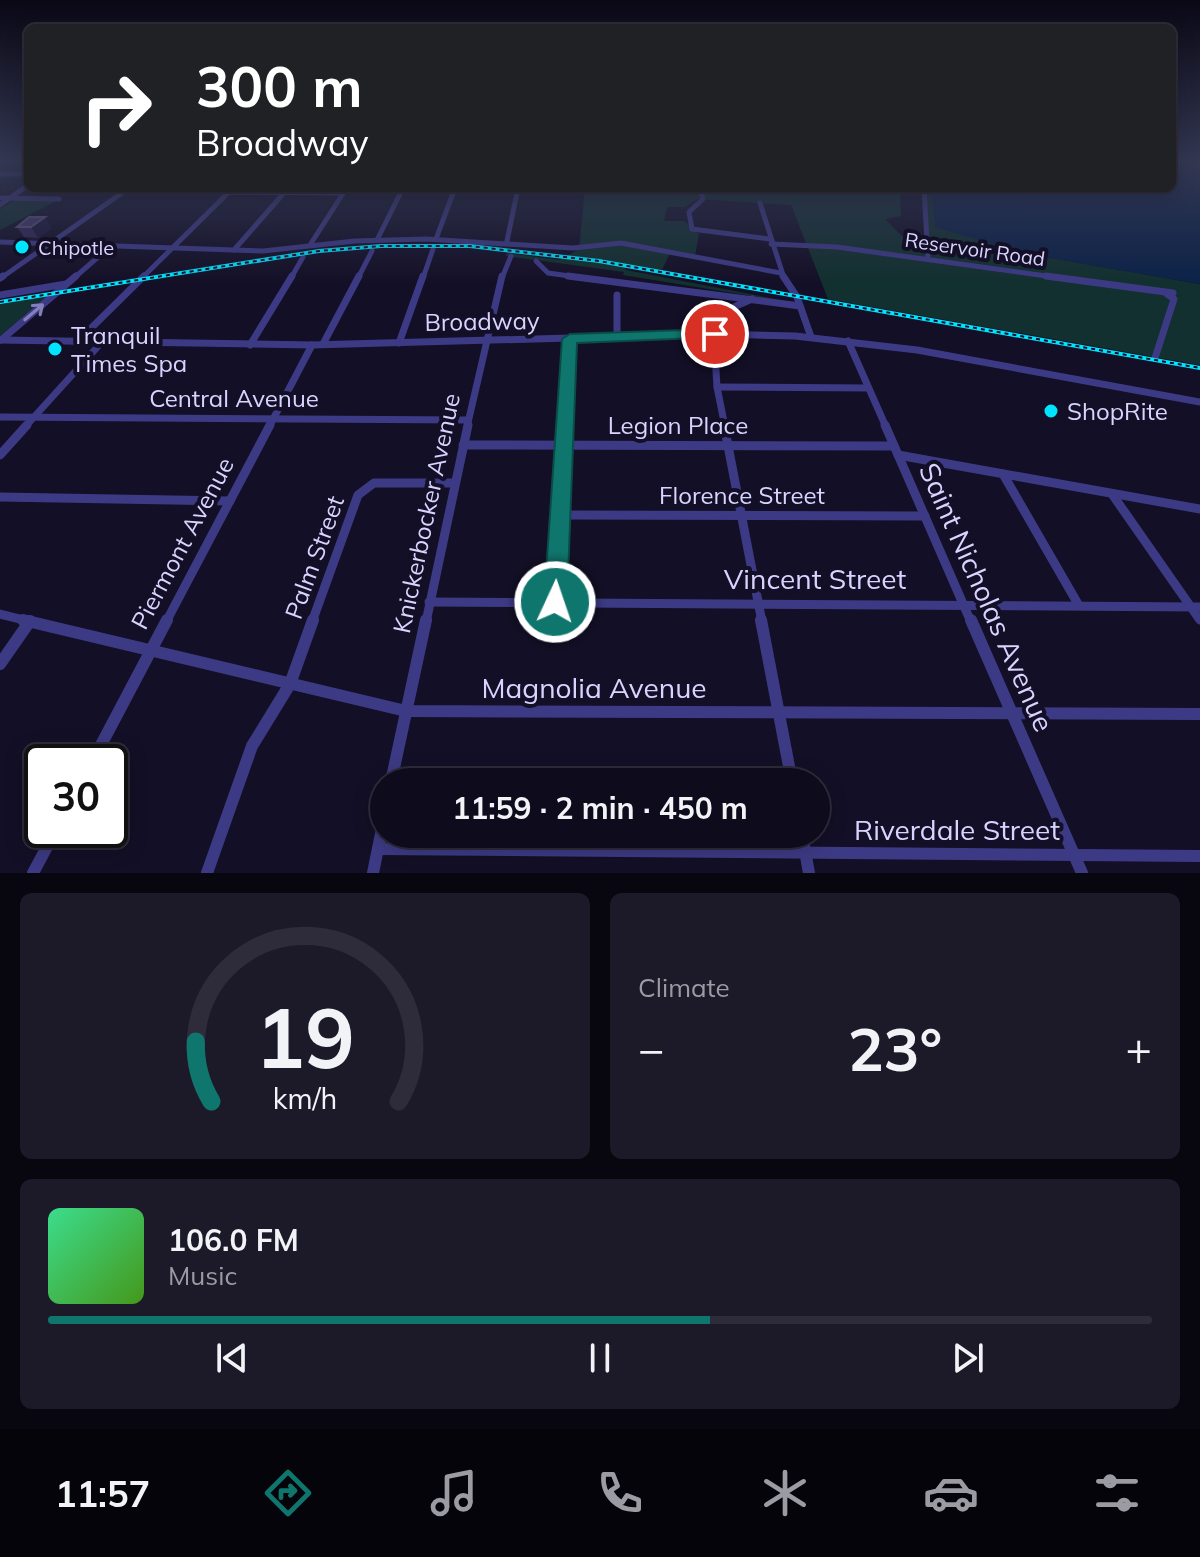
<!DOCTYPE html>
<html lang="en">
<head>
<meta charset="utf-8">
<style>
	body { margin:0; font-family:Mulish,sans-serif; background:#1c1929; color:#f1f3f6; height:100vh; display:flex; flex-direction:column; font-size:30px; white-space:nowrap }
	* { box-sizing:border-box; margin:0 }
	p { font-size:26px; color:#9b9ba3 }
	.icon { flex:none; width:44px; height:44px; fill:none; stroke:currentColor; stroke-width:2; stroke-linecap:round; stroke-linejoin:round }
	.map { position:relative; height:873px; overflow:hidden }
	.details { display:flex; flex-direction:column; gap:20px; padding:20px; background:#08060f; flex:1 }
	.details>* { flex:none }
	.top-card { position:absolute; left:24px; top:24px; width:1152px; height:168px; border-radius:12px; box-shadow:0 4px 20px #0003,0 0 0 2px #2e2b3b; background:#202124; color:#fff; overflow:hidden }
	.speed { position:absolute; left:24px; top:744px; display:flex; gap:16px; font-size:40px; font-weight:700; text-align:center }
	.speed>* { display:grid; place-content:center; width:104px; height:104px; border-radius:50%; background:#0e0b1c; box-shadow:0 4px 20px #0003,0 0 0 2px #2e2b3b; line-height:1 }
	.speed .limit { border:4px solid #111; border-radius:12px; background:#fff; color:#111 }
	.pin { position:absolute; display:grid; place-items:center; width:68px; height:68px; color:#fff; margin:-34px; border:4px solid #fff; border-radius:50%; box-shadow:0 2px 8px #0007 }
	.me { position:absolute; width:88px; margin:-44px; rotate:3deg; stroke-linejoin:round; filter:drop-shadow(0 0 6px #0008) }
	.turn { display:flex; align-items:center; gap:28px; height:168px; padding:0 40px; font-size:36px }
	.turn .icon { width:104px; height:104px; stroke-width:2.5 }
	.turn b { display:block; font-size:56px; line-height:68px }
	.big { font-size:60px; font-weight:700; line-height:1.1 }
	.details .tile { flex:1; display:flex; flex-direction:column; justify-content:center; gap:12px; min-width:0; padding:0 28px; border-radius:12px; background:#1c1929 }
	.details .dial { align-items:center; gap:0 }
	.dial svg { height:208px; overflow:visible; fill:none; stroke:#2e2b3b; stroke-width:7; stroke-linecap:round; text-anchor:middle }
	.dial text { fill:#f1f3f6; stroke:none }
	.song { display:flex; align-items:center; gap:24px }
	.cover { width:96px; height:96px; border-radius:12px; background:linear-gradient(135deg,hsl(150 70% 55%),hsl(100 70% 35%)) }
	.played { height:8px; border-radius:4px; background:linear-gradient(90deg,#0f766e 60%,#2e2b3b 60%) }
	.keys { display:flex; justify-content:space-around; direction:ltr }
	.heat { display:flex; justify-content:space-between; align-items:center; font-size:44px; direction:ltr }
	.details .tiles { flex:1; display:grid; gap:20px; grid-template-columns:1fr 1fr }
	.tile:last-child { grid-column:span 2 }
	.trip { position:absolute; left:370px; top:768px; width:460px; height:80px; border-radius:40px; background:#0e0b1c; box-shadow:0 4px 20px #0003,0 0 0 2px #2e2b3b; font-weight:700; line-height:80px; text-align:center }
	.tab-bar { display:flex; height:128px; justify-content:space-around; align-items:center; background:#06040b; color:#9b9ba3 }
	.tab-bar .icon { width:56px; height:56px }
	.tab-bar .selected { color:#0f766e }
	.tab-bar b { font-size:36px; color:#f1f3f6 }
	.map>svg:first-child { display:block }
	.green { fill:#12302f }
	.water { fill:#0c2248 }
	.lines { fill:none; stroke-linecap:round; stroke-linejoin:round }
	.minor-far3 { stroke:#3d3a85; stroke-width:5 }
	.minor-far2 { stroke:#3d3a85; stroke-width:7 }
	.minor-far1 { stroke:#3d3a85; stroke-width:9 }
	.minor { stroke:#3d3a85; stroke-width:12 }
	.rail-casing { stroke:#00e5ff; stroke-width:4 }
	.rail { stroke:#130f26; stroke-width:2; stroke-dasharray:4; stroke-linecap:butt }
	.wall { fill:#312854 }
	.shaded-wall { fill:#1d163a }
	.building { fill:#433a66; stroke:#5a527e; stroke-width:2 }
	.oneway { stroke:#837fbc }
	.route { fill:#0f766e; stroke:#0a4d48; stroke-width:2 }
	.poi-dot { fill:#00e5ff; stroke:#130f26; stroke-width:3 }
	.labels { text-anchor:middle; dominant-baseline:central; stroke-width:8; stroke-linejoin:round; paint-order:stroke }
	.far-poi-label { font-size:20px; fill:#d9d4ff; stroke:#130f26; text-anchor:start }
	.far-street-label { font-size:20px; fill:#d9d4ff; stroke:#130f26 }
	.street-label { font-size:24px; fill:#d9d4ff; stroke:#130f26 }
	.poi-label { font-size:24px; fill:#d9d4ff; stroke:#130f26; text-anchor:start }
	.near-street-label { font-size:28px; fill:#d9d4ff; stroke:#130f26 }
</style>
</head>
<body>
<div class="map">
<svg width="1200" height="873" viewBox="0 0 1200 873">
	<rect width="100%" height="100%" fill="#130f26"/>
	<g class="green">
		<polygon points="585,188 900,188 901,216 885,219 902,236 926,243 924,188 931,188 1012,250 1043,252 1046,257 1200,284 1200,365 828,299 791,205 697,199 685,207 667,207 664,221 684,221 699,234 695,256 671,251 662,270 624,265 626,270 801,304 623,275 624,272 506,256 507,253 560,260 579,249"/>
		<polygon points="15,200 58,200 0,230 0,209"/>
		<polygon points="47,296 0,336 0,303"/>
	</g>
	<polygon class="water" points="1172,162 1200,162 1200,284 1045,257 1043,252 1012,250 935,227 931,188 1172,188"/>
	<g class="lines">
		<g class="minor-far3">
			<polyline points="0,174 28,174"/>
			<polyline points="924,188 928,259"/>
			<polyline points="701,193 703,199 689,212 692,229 769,239"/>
			<polyline points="0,198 59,199"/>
			<polyline points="760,203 784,278"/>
			<polyline points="0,205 28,185"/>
			<polyline points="436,239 455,188"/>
			<polyline points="377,240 403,188"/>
			<polyline points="507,241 518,188"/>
			<polyline points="0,242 263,251 355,241 426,239 573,248 621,243 781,273"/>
			<polyline points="771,244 837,247 1061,278"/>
			<polyline points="310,245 344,192"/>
			<polyline points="234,250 283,194"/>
			<polyline points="536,261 548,273 584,278"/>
			<polyline points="1,278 129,188"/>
			<polyline points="74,278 112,245"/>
			<polyline points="142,278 229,192 343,193"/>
			<polyline points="291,278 303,257"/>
			<polyline points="358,278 372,251"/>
			<polyline points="423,278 433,249"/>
			<polyline points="502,278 511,256"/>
		</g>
		<g class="minor-far2">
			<polyline points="568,276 800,306"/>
			<polyline points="783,276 797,297 811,337"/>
			<polyline points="1046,276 1173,293"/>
			<polyline points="0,278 3,276"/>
			<polyline points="0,295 66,284"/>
			<polyline points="617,295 617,337"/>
			<polyline points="0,340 312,345 715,334 795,336 917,350 1200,402"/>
			<polyline points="1,340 76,276"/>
			<polyline points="848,341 886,427"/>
			<polyline points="76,343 144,276"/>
			<polyline points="399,343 423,276"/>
			<polyline points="323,344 359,276"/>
			<polyline points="250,345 292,276"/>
			<polyline points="1155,358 1174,299 1167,294"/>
			<polyline points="717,387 868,388"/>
			<polyline points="0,417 468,420"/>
			<polyline points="25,427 101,343"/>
			<polyline points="269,427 312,345"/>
			<polyline points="467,427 502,276"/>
			<polyline points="565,427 570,339"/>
			<polyline points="725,427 717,387 713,322 718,314 752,299"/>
		</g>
		<g class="minor-far1">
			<polyline points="724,425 762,622"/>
			<polyline points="885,425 971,622"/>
			<polyline points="463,445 894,446"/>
			<polyline points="0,455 27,425"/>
			<polyline points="898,455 1200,509"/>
			<polyline points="1003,474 1078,604"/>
			<polyline points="1112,494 1200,620"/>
			<polyline points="0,497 230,501"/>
			<polyline points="560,515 925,516"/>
			<polyline points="429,602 1200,607"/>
			<polyline points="555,602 565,425"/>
			<polyline points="0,614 32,622"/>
			<polyline points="166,622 270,425"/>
			<polyline points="312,622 358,495 374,483 455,483"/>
			<polyline points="426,622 468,425"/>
		</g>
		<g class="minor">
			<polyline points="23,620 406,711 1200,714"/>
			<polyline points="761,620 792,782"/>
			<polyline points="971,620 1082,873"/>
			<polyline points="0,664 30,621"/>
			<polyline points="92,762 167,620"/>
			<polyline points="391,782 426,620"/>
			<polyline points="802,834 809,873"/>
			<polyline points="378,849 1200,856"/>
			<polyline points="33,873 56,830"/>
			<polyline points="207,873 252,746 290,684 313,620"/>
			<polyline points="373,873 384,819"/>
		</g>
		<g class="rail-casing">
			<polyline id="rail" points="0,302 319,251 381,246 470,246 599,261 1200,368"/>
		</g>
		<use href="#rail" class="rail"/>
	</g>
	<polygon class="wall" points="17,227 52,228 38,238 24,237"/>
	<polygon class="shaded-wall" points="45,217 52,228 38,238 31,227"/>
	<polygon class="building" points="29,217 45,217 31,227 17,227"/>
	<defs><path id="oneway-shaft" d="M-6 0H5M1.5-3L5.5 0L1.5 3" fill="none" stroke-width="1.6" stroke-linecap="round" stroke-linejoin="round" transform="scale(2)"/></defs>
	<use class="oneway" href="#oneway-shaft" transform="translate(34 312) rotate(-40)"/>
	<linearGradient id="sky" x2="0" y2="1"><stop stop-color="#0a0815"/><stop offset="0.57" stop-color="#333752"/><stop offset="1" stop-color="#333752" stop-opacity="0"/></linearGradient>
	<rect width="1200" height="284" fill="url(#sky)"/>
	<polygon class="route" points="715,329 721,331 721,337 577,343 567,602 563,609 555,612 547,609 544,602 562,339 570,334"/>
	<g class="poi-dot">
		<circle cx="22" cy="247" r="8"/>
		<circle cx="55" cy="349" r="8"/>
		<circle cx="1051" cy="411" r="8"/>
	</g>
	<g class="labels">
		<g class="far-poi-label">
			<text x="38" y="247">Chipotle</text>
		</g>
		<g class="far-street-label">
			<text transform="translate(975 249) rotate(8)">Reservoir Road</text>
		</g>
		<g class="street-label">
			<text transform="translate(482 321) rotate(-1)">Broadway</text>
			<text x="234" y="398">Central Avenue</text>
			<text x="678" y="425">Legion Place</text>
			<text x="742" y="495">Florence Street</text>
			<text transform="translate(426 513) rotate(-78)">Knickerbocker Avenue</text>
			<text transform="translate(182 543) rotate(-62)">Piermont Avenue</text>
			<text transform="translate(314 557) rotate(-70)">Palm Street</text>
		</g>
		<g class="poi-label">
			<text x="71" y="335">Tranquil<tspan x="71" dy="28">Times Spa</tspan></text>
			<text x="1067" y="411">ShopRite</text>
		</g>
		<g class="near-street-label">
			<text x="815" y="578">Vincent Street</text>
			<text transform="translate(987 597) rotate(66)">Saint Nicholas Avenue</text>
			<text x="594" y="687">Magnolia Avenue</text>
			<text x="957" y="829">Riverdale Street</text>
		</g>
	</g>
</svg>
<div class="speed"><div class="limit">30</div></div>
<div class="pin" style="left:715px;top:334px;background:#d93025"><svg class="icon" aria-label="arrive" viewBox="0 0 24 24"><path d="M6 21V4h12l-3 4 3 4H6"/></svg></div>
<svg class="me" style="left:555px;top:602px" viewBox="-20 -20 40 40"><circle r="17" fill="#0f766e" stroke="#fff" stroke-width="3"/><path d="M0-11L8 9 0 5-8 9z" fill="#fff"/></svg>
<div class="trip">11:59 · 2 min · 450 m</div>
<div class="top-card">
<div class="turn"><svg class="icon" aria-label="right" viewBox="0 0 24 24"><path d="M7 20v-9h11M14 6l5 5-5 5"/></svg><div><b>300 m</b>Broadway</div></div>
</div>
</div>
<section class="details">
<div class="tiles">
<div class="tile dial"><svg viewBox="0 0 100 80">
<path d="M14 69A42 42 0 1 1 86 69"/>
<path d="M14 69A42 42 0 0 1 8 46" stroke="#0f766e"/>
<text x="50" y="56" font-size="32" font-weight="700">19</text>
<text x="50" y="72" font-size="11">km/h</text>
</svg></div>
<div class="tile"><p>Climate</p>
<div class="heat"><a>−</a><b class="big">23°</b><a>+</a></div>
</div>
<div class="tile">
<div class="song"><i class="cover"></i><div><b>106.0 FM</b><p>Music</p></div></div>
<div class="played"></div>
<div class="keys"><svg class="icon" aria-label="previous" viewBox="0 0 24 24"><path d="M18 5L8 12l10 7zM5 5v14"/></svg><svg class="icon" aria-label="pause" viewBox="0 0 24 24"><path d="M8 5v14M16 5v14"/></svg><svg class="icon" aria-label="next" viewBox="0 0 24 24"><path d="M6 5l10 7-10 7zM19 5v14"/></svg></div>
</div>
</div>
</section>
<nav class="tab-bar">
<b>11:57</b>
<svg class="icon selected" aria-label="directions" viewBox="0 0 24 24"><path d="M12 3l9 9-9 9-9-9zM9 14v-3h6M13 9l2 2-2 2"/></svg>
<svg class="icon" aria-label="music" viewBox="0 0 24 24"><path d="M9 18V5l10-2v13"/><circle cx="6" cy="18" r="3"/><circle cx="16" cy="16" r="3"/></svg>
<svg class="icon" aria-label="phone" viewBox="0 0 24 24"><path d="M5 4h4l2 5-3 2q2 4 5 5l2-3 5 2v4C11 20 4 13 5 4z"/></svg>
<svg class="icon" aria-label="climate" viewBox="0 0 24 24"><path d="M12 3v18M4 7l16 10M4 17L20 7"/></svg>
<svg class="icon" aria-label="car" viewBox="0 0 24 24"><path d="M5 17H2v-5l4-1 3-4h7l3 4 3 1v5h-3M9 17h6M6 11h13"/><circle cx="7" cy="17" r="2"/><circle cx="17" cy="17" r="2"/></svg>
<svg class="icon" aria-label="filters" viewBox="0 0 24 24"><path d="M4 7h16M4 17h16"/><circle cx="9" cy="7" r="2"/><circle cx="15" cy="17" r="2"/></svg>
</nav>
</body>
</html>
